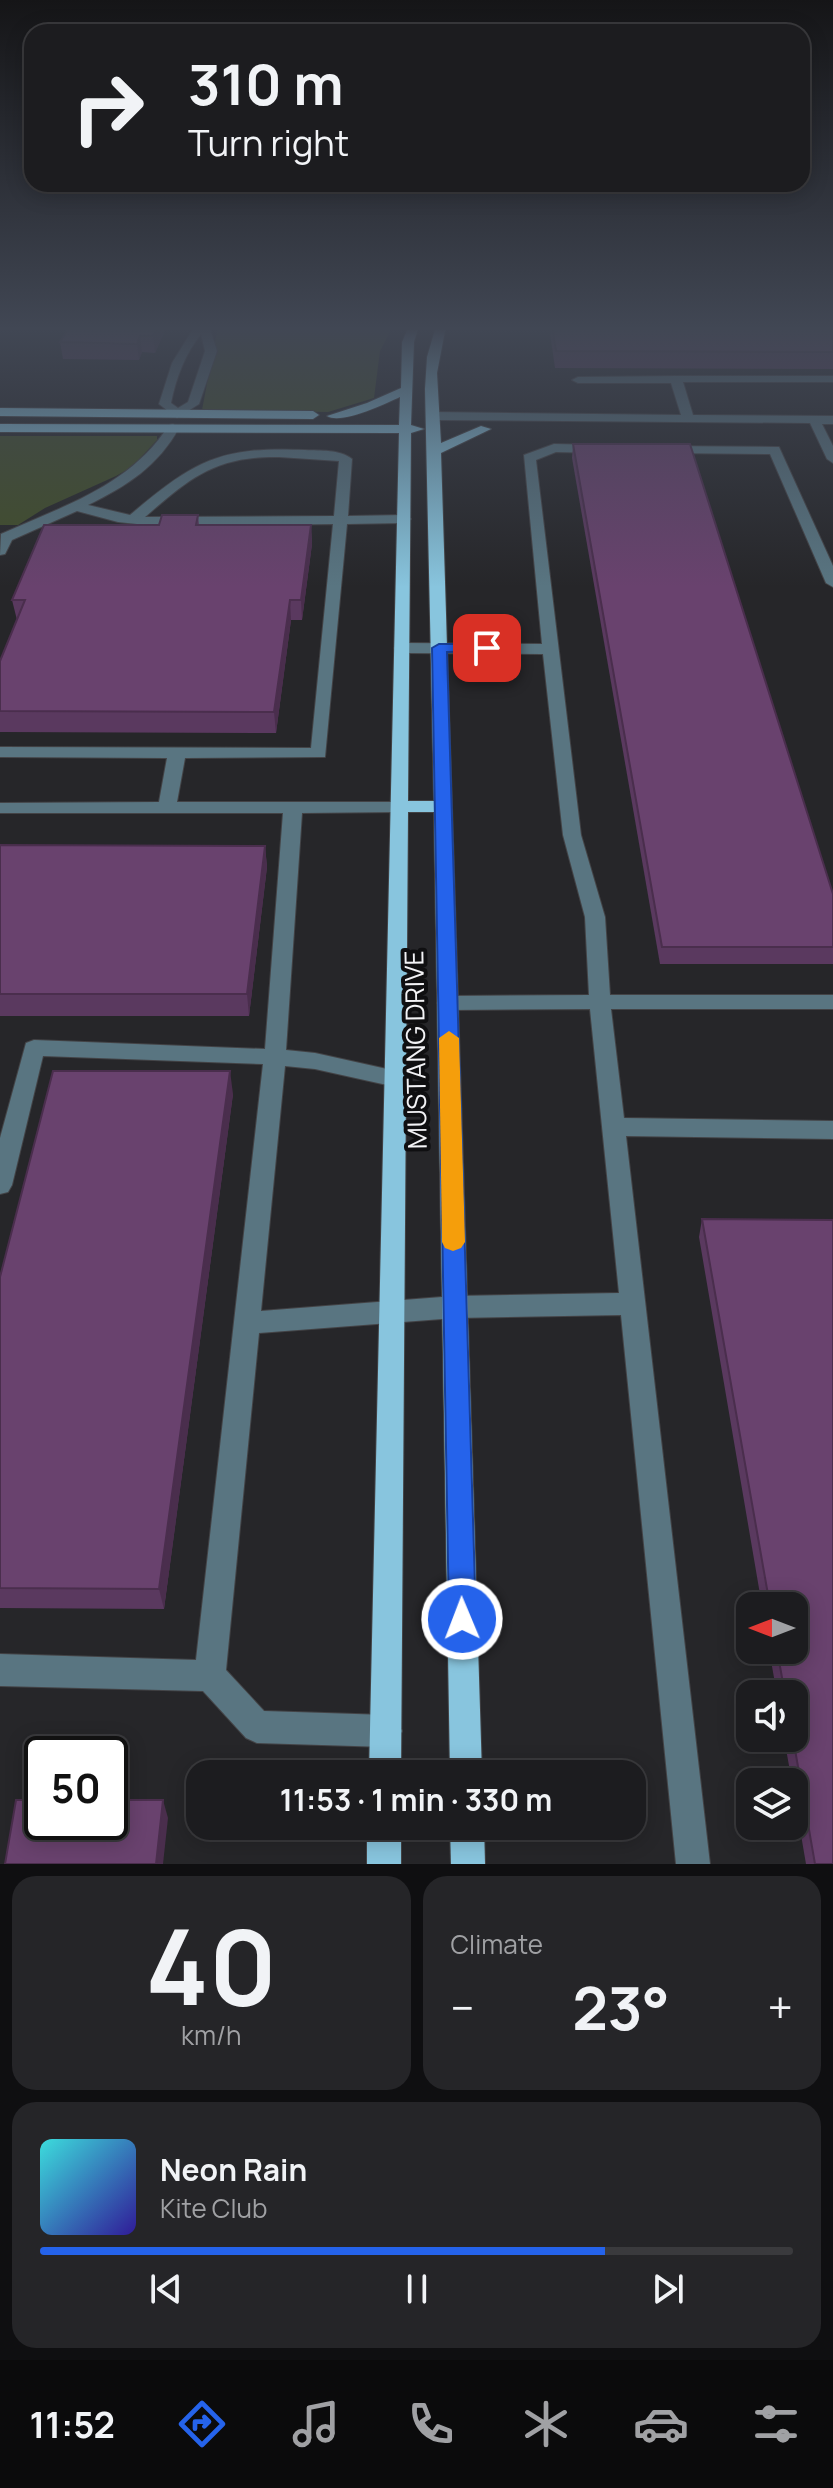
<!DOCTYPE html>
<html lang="en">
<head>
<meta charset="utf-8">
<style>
	body { margin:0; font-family:Manrope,sans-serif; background:#252528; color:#f1f3f6; height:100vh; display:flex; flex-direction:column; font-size:30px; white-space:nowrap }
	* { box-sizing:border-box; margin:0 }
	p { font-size:26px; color:#a0a1a4 }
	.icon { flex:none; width:44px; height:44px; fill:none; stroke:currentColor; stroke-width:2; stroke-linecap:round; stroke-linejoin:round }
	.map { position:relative; height:1864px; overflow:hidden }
	.sheet { display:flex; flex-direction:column; gap:12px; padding:12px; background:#0f0f11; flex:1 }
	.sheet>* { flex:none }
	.top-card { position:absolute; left:24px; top:24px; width:786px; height:168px; border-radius:24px; box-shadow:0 4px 20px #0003,0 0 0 2px #3a3a3d; background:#1c1c1f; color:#f1f3f6; overflow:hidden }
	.needle { width:52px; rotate:270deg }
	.fabs { position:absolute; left:736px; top:1592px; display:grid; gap:16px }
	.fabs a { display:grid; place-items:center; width:72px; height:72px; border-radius:16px; background:#1c1c1f; box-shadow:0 4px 20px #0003,0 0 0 2px #3a3a3d; font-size:40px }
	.speed { position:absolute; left:24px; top:1736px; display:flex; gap:16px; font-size:40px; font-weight:700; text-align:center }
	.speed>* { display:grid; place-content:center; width:104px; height:104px; border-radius:50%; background:#1c1c1f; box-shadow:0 4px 20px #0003,0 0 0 2px #3a3a3d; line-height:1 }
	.speed .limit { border:4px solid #111; border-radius:12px; background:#fff; color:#111 }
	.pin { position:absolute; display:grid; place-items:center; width:68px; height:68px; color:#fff; margin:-34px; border-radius:16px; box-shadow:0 4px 12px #0006 }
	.me { position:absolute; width:88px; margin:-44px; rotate:359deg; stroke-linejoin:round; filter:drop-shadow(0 0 6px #0008) }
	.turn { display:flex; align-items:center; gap:28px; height:168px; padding:0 32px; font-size:36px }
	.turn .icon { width:104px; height:104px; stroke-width:2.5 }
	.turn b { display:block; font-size:56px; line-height:68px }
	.big { font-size:60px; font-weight:700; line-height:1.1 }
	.sheet .card { flex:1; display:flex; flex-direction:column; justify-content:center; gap:12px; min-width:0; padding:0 28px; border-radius:24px; background:#252528 }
	.sheet .dial { align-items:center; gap:0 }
	.dial b { font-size:104px; line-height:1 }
	.song { display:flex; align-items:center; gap:24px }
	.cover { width:96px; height:96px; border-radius:12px; background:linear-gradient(135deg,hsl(180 70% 55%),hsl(250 70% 35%)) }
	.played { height:8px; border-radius:4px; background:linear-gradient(90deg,#2563eb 75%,#3a3a3d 75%) }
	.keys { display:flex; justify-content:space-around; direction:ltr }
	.heat { display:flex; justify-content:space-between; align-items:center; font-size:44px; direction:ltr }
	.sheet .tiles { flex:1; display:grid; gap:12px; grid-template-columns:1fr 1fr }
	.card:last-child { grid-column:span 2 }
	.trip { position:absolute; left:186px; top:1760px; width:460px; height:80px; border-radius:24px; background:#1c1c1f; box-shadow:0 4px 20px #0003,0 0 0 2px #3a3a3d; font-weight:700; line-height:80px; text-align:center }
	.tabs { display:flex; height:128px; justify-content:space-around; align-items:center; background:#0b0b0c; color:#a0a1a4 }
	.tabs .icon { width:56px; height:56px }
	.tabs .current { color:#2563eb }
	.tabs b { font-size:36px; color:#f1f3f6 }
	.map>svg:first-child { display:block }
	.green { fill:#414e28 }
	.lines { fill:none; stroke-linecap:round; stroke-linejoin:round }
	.minor-casing { stroke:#434346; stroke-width:2 }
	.major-casing { stroke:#434346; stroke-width:2 }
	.minor { fill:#597581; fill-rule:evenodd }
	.major { fill:#88c5de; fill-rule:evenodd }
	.wall { fill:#5a395f }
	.shaded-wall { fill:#4a2e4d }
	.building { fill:#69426e; stroke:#4a2e4d; stroke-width:2 }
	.route { fill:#2563eb; stroke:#184099; stroke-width:2 }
	.slow { fill:#f59e0b }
	.labels { text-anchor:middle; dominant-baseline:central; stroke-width:8; stroke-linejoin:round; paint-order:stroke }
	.street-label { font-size:26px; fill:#f3f3f6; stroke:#0f0f11 }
</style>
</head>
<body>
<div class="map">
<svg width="833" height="1864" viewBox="0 0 833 1864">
	<rect width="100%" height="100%" fill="#262629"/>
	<g class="green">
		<polygon points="218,326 393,326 380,351 374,398 328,412 202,410"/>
		<polygon points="0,436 157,436 157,440 132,467 116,476 45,508 18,525 0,525"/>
	</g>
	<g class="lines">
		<g class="minor-casing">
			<g id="minor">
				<polygon points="0,326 5,326 5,327 0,330"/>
				<path d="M195,326H209L217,351L199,404L177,418L159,404L172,363ZM201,334L205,351L188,402L178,408L171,403C176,378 185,354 201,334Z"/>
				<polygon points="676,376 833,376 833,382 683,382 693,415 833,416 833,424 822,424 833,446 833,463 827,459 810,423 433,420 427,416 433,412 681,415 671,383 578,383 572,380 578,377"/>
				<path d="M173,424L179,428C158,466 127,486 88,505L130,515C194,461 220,446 305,450C321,451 339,449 352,459L348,516L404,515L411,519L404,523L347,524L325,757L185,758L177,802H400L409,807L400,812L302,813L286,1050L315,1053L396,1071L404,1073L407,1079L404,1085L396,1087L315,1069L285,1066L261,1311L455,1296L619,1293L590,1009L448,1010L441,1008L437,1003L441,998L448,996L589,995L585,917L563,835L543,654L402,653L394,648L402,643L542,644L524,455L554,444L600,445L606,449L600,453L556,452L536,460L581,835L605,917L610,995H833V1009H611L624,1118L833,1121V1139L626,1136L710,1864H676L621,1315L455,1318L259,1333L226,1670L264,1711L386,1715L397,1720L402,1731L397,1742L386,1747L257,1743L246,1738L203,1691L0,1686V1654L196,1660L263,1064L43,1056L12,1185L8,1192L0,1194V1138L26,1043L34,1040L265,1049L283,813H0V803L159,802L167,758L0,757V747L311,748L333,524L156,526L118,522L77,511L12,540L5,554L0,555L1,534C63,506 130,486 169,425ZM279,457L339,461L334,516L145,517C191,477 216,456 279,457Z"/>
				<polygon points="660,446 779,447 833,566 833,587 826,583 770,454 664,453 658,449"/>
			</g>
		</g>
		<g class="major-casing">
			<g id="major">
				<path d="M409,326H419L414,342L411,425L424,429L411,433L408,801H434L425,389L427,357L436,326H446L437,373L441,443L481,426L491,429L441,453L482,1774H450L434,812H408L401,1774H369L399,433L0,432V424L399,425L400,397C385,404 341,425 327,416L367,403L401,388L402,342Z"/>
				<polygon points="0,408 313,411 319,415 313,419 0,416"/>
				<rect x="367" y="1826" width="34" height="38"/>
				<polygon points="450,1826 484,1826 485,1864 451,1864"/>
			</g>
		</g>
		<use href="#minor" class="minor"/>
		<use href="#major" class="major"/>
	</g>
	<g class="wall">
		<polygon points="549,326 833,326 833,369 555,368"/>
		<polygon points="165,330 155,353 142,352 139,360 63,359 60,342"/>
		<polygon points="573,444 833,894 833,964 660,964 572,458"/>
		<polygon points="198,515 199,525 311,525 312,544 302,620 291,620 276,733 0,732 0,661 17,620 12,600 159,525"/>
		<polygon points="0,845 265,846 267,867 249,1016 0,1016"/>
		<polygon points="233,1094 164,1609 0,1608 0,1277"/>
		<polygon points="702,1219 833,1220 833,1864 806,1864 794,1794 794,1782 792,1782 784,1738 794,1738 794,1694 777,1694 769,1650 794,1650 794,1606 762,1606 699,1237"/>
	</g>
	<g class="shaded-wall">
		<polygon points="158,326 165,326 165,330 155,353 153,336"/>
		<polygon points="140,336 142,352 139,360 137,344"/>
		<polygon points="311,525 312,544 302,620 301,600"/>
		<polygon points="290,600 291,620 276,733 274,712"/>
		<polygon points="265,846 267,867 249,1016 247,994"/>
		<polygon points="230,1071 233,1094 164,1609 159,1589"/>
		<polygon points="163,1800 168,1818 163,1864 156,1864"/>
	</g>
	<g class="building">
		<polygon points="70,326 158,326 153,336 140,336 137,344 60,342"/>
		<polygon points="552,326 833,326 833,352 556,351"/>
		<polygon points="573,444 690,444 833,894 833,947 662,947"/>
		<polygon points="162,515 198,515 196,525 311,525 301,600 290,600 274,712 0,711 0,661 25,600 12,600 44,525 159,525"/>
		<polygon points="0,845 265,846 247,994 0,994"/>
		<polygon points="53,1071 230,1071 159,1589 0,1588 0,1277"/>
		<polygon points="702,1219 833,1220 833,1864 815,1864 793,1738 794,1738 794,1694 785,1694 777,1650 794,1650 794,1606 770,1606"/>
		<polygon points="16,1800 42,1800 42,1822 110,1822 110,1800 163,1800 156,1864 5,1864"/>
	</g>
	<linearGradient id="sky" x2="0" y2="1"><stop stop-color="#151517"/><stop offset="0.56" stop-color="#414754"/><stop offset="1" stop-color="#414754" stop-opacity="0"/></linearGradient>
	<rect width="833" height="587" fill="url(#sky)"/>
	<polygon class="route" points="487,644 492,645 492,651 447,652 476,1619 472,1629 462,1633 453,1629 449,1619 432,648 439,644"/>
	<polygon class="slow" points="449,1031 459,1038 465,1242 461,1248 453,1251 445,1248 442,1242 439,1038"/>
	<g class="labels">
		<g class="street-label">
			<text transform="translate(415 1050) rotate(-91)">MUSTANG DRIVE</text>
		</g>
	</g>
</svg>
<div class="fabs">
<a><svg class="needle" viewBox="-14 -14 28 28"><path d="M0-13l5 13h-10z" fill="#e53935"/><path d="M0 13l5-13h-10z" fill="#a0a1a4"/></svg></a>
<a><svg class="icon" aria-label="sound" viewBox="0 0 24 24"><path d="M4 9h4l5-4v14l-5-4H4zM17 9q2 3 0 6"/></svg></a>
<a><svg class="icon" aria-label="layers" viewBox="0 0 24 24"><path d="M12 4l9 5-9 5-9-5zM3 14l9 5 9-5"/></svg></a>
</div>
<div class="speed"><div class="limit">50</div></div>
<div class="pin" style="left:487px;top:648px;background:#d93025"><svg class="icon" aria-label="arrive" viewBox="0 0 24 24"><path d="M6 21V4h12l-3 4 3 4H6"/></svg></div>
<svg class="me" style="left:462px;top:1619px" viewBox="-20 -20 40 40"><circle r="17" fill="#2563eb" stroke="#fff" stroke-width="3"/><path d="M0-11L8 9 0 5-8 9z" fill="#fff"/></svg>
<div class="trip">11:53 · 1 min · 330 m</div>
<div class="top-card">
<div class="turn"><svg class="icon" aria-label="right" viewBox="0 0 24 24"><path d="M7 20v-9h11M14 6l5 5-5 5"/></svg><div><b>310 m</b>Turn right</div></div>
</div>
</div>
<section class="sheet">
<div class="tiles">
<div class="card dial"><b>40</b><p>km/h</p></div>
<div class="card"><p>Climate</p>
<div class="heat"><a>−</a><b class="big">23°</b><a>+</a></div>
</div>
<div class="card">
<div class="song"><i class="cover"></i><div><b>Neon Rain</b><p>Kite Club</p></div></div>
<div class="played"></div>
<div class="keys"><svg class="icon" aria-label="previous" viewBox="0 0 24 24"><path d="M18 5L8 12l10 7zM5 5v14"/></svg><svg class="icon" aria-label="pause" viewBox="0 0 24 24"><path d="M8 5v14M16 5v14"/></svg><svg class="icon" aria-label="next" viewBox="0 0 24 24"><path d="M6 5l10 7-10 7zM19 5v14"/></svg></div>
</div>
</div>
</section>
<nav class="tabs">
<b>11:52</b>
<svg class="icon current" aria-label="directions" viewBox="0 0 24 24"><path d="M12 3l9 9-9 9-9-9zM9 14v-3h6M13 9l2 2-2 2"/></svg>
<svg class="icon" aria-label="music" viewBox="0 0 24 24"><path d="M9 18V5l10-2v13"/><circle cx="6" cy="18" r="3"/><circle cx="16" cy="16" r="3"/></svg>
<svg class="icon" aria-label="phone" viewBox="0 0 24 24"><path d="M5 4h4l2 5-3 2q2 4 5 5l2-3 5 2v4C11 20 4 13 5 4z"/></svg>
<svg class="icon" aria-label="climate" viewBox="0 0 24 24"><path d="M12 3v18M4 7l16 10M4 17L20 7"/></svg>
<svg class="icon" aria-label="car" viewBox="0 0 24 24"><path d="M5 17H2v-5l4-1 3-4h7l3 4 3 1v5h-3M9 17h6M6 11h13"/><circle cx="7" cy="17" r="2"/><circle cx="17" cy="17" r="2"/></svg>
<svg class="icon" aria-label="filters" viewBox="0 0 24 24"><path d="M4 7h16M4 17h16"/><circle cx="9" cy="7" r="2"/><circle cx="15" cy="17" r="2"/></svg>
</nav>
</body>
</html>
